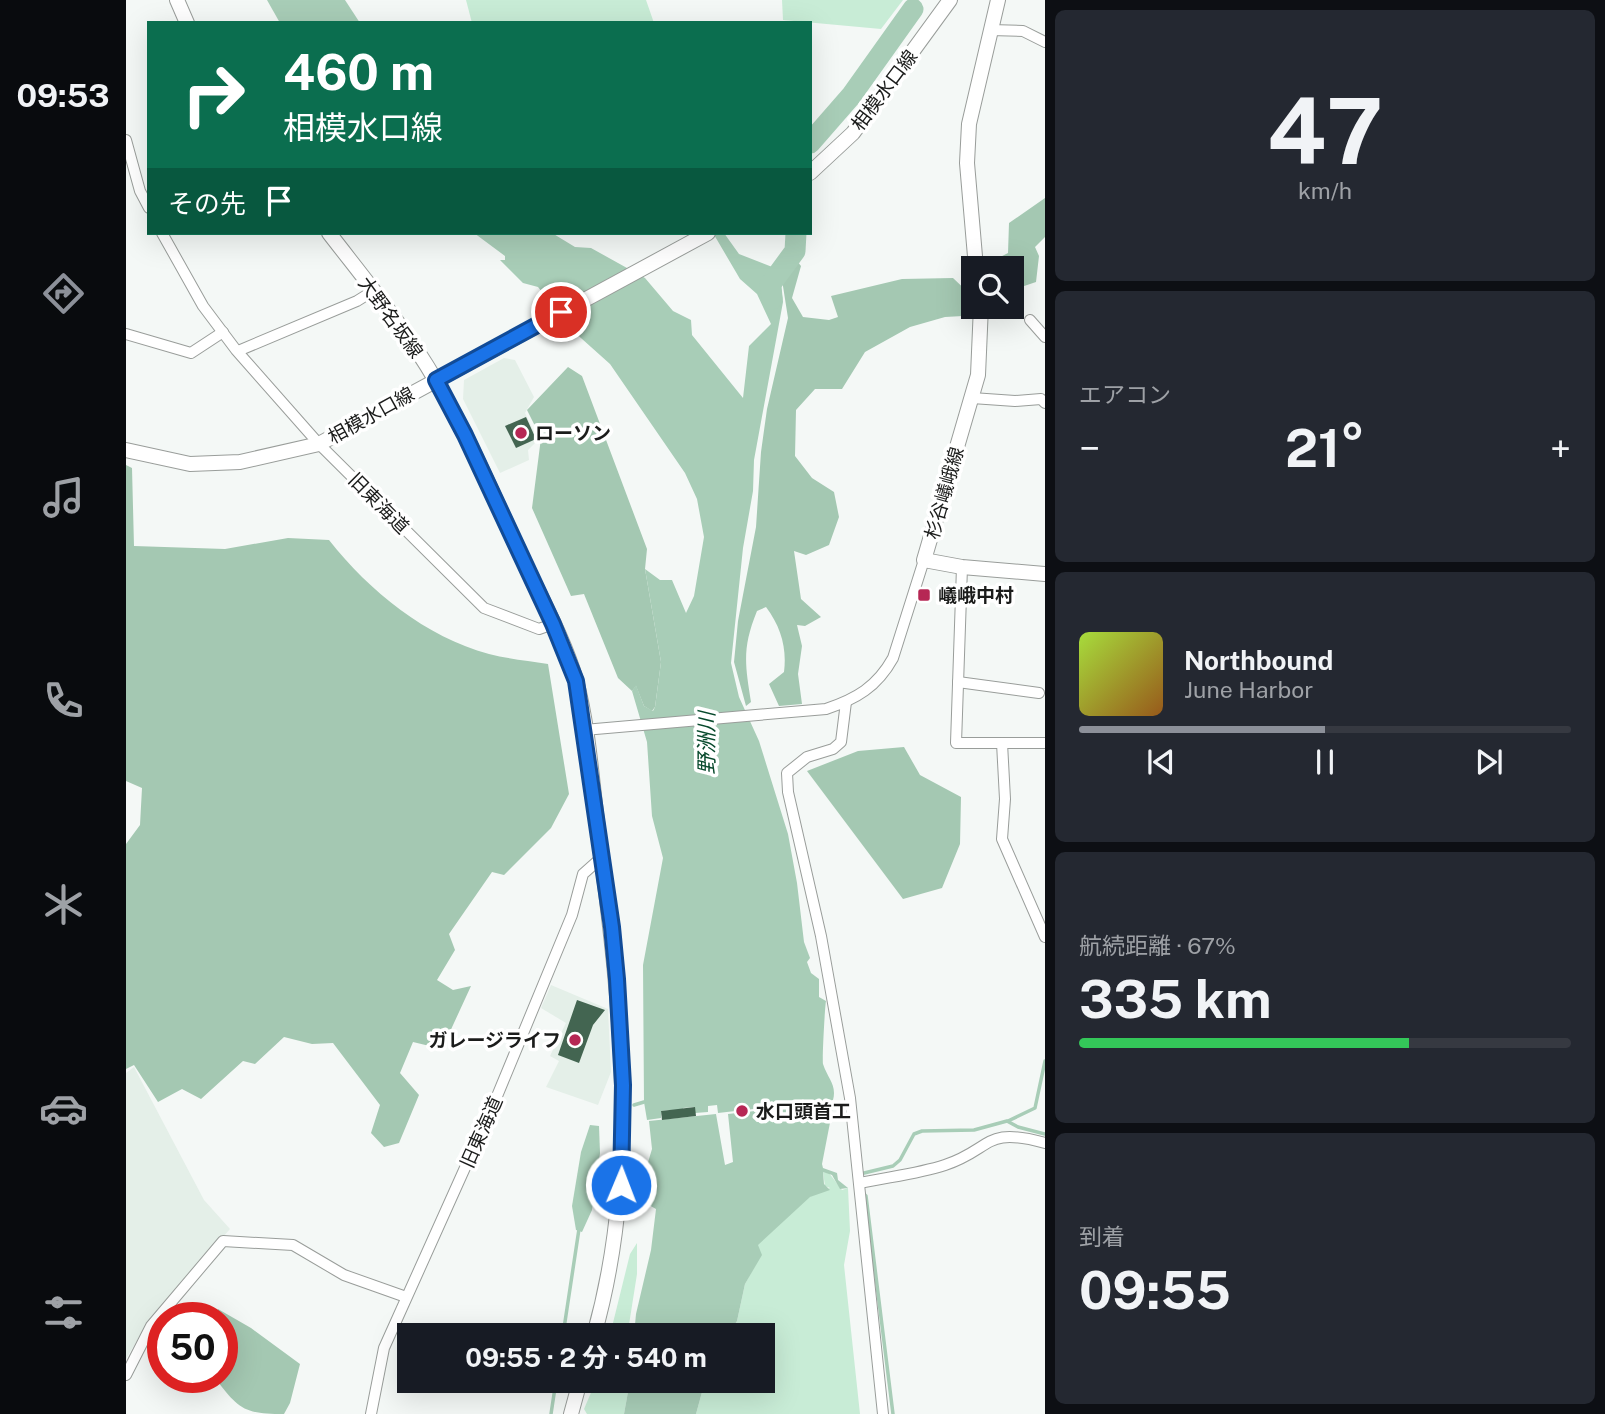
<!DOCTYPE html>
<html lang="ja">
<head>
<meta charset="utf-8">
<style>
	body { margin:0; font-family:"Public Sans","Noto Sans JP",sans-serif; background:#242831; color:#f1f3f6; height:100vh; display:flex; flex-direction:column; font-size:26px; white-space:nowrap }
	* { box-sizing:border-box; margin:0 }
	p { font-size:23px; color:#9ea1a6 }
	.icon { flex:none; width:38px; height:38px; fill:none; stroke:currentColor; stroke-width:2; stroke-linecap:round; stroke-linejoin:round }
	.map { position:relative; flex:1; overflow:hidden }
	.panel { display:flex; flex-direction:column; gap:10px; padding:10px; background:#0d0f14; width:560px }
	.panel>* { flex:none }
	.top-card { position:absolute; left:21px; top:21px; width:665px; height:214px; border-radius:0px; box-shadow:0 7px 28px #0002; background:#0b6e4f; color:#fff; overflow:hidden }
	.controls { position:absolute; left:835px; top:256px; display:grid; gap:14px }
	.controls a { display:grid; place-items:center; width:63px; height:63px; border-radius:0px; background:#171b24; box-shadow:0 7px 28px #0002; font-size:35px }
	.speed { position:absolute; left:21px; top:1302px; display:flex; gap:14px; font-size:35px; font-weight:700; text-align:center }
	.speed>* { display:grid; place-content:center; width:91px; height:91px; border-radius:50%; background:#171b24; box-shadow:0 7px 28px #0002; line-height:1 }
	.speed .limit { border:10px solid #d22; background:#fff; color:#111 }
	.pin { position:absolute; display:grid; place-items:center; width:60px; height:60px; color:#fff; margin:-30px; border:4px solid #fff; border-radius:50%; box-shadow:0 2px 7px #0007 }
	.me { position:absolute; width:77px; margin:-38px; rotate:1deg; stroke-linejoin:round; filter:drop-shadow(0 0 5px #0008) }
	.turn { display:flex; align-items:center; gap:24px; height:147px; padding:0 21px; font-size:32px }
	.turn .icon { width:91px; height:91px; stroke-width:2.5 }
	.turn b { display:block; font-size:49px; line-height:60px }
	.then { display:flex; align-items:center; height:66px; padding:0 21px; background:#0003; gap:14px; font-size:26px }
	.big { font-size:52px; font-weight:700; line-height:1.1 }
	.panel .tile { flex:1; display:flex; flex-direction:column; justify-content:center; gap:10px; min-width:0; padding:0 24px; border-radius:10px; background:#242831 }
	.panel .dial { align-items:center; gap:0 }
	.dial b { font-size:91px; line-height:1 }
	.song { display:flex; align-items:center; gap:21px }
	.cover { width:84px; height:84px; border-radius:10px; background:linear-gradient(135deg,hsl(80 70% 55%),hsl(30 70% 35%)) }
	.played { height:7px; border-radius:4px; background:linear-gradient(90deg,#8c9099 50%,#363941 50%) }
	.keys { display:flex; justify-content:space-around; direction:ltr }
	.heat { display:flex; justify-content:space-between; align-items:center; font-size:38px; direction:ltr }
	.charge { height:10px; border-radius:5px; background:linear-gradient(90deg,#34c759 67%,#363941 0) }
	.trip { position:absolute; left:271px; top:1323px; width:378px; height:70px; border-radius:0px; background:#171b24; box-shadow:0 7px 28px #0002; font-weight:700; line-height:70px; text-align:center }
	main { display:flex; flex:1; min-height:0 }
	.tabs { display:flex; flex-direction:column; width:126px; justify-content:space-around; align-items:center; background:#090b0e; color:#9ea1a6 }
	.tabs .icon { width:49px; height:49px }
	.tabs .active { color:#8c9099 }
	.tabs b { font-size:32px; color:#f1f3f6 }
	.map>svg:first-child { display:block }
	.built { fill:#e4efe8 }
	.green { fill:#c8ecd6 }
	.forest { fill:#a4c8b2 }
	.water { fill:#a8cdb7 }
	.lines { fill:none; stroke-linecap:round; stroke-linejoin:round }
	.stream { stroke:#a8cdb7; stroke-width:3.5 }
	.river { stroke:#a8cdb7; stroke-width:21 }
	.building { fill:#436551 }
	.street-casing { stroke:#999d9a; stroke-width:12 }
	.secondary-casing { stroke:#999d9a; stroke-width:16 }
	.street { stroke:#fff; stroke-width:10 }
	.secondary { stroke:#fff; stroke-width:14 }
	.route-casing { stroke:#114b97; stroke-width:18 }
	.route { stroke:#1a73e8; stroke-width:12 }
	.poi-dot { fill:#b62754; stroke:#fff; stroke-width:2.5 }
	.labels { text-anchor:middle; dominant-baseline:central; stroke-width:7; stroke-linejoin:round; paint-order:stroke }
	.street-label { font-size:19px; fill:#1b1c1b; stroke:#fff }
	.poi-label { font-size:19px; font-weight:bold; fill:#1b1c1b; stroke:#fff; text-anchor:start }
	.water-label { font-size:21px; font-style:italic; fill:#084a2d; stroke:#fff }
</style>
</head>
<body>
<main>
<nav class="tabs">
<b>09:53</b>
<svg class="icon active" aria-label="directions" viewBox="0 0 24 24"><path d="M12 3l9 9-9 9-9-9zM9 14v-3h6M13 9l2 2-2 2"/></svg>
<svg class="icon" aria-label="music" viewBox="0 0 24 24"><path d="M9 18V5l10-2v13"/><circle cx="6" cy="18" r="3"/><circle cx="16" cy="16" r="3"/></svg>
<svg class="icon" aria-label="phone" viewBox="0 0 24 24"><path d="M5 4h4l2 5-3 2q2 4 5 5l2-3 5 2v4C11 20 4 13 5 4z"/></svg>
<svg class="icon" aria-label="climate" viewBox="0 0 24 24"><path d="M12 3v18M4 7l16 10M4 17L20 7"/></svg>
<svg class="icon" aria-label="car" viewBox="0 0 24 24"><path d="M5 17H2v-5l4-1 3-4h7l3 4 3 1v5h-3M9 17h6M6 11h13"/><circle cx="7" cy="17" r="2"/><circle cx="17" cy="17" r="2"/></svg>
<svg class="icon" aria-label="filters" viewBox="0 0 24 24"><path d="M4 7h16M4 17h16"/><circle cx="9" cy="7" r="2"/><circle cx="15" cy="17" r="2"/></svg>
</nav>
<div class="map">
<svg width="919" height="1414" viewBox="0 0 919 1414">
	<rect width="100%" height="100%" fill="#f4f8f6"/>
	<g class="built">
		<polygon points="378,358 389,360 408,397 399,413 412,440 402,450 403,460 374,473 337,399 338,380"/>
		<polygon points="425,985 482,1009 485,1072 472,1105 420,1087 433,1061 424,1056 440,1023 415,1008"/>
		<polygon points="8,1067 78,1200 104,1229 24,1318 0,1359 0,1073"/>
	</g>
	<g class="green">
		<polygon points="340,0 520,0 528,23 346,23"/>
		<polygon points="656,0 777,0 755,29 657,20"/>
		<polygon points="697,1172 703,1173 716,1190 722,1188 724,1231 718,1265 734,1414 570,1414 579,1381 637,1381 637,1335 602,1335 611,1321 619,1284 635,1255 631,1245 683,1197 704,1188 699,1186"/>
		<polygon points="511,1243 511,1274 502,1331 504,1335 484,1335 504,1254"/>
		<polygon points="470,1381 504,1381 498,1414 461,1414 458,1409"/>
	</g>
	<g class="forest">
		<polygon points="919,198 919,237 909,247 913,256 910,282 886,290 886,268 855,267 882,253 883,223"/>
		<path d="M663,251L675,266L666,298L677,317L703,320L712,317L705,296L776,279L827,278L847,297L848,311L837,316L819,317L784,327L739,352L716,389H689L670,410L669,456L686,478L708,492L713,517L703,545L680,555L668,551L675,599L695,617L679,626L671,625L676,646L672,674L676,704L653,706L643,684L658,672C661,648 655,627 640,607L631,611C616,648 619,664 625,702L620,706L608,662L612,621L630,527L635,452L641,409L662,318L653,261Z"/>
		<polygon points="442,367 456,376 521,549 519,569 535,662 529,707 526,711 518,706 510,686 506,691 492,678 458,594 445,596 406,508 415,438 401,410"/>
		<path d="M0,465L6,468L8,546L99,549L162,538L203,540C243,591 300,637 363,654C383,659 402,661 422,664L443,794L425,828L378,875L366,872L323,934L329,950L311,980L327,990L345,986L316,1049L287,1042L274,1073L293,1095L273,1143L258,1147L245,1133L254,1105L207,1043L186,1044L158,1037L129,1064L117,1061L75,1099L56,1089L32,1102L8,1065L0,1069V844L14,825L16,788L0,781Z"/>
		<polygon points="778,747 794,775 835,797 834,844 816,888 777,899 681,771 732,751"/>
		<path d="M92,1309L125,1328L174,1364L164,1403L158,1414C117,1414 113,1409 88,1377H96V1318H88Z"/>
	</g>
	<g class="water">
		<polygon points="141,0 219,0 234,23 154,23"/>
		<path d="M348,233H426L449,247L465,248L519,278L547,311L565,320L566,335L617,398L623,346L645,324L631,294L614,279L587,233H598L613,254L654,270L657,302L628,460L627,491L617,548L605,663L613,697L633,741L662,834L671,883L678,942L684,958L681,962L685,973L693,979V997L700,1001C699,1005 696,1059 697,1064C702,1079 711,1085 707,1100L592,1113L591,1105L582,1106V1112L569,1113L568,1107L557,1108L558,1114L545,1116V1110L535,1111V1118L521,1120L518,1102L517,965L537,858L526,816L521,742L506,691L510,685L518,706L527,711L529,707L535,662L519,569L534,580H546L560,613L568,596L578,537L571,499L559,473L484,364L446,330L412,287L397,283L374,260H379V256Z"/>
		<polygon points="708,1102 696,1164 697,1168 711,1173 712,1180 722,1188 714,1189 706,1175 697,1172 698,1184 704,1190 684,1197 632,1245 636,1255 619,1284 611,1321 602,1335 508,1335 510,1314 525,1250 530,1209 521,1204 523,1183 520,1169 526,1149 523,1121 590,1114 599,1165 607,1162 602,1114"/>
		<polygon points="464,1125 473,1126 474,1153 466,1210 456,1232 450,1230 446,1206 455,1152"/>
		<polygon points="504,1381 579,1381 570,1414 498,1414"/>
	</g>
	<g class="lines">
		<g class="stream">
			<polyline points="508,1105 518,1102"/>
			<polyline points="882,1121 909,1108 919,1061"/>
			<polyline points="734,1174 767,1166 774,1160 788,1134 796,1131 848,1130 881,1121 892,1127 919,1134"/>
			<polyline points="738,1194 740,1196 767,1414"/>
			<polyline points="437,1335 453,1229"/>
			<polyline points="425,1414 430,1381"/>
		</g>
		<g class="river">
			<polyline points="684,143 725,96 787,9"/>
			<polyline points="646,299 644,285 669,251 670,233"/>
		</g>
	</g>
	<g class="building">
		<polygon points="400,417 410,439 390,448 379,426"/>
		<polygon points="451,1000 479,1010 467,1025 453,1063 432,1055"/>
		<polygon points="569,1107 570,1116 536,1120 535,1111"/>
	</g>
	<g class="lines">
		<g class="street-casing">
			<g id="street">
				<polyline points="864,30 897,31 919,42"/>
				<polyline points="0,140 14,191 23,208"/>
				<polyline points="36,233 77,306 110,350 193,444 358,608 413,629 427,624"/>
				<polyline points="904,320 919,337"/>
				<polyline points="0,334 65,353 97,332"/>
				<polyline points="112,351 231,301 247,291"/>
				<polyline points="846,398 889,401 915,399 919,403"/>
				<polyline points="836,567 830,743 919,743"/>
				<polyline points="832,682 913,693"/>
				<polyline points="720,702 715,742 707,749 681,757 661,773 662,792 695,936 724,1098 757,1414"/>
				<path d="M458,730L700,709C730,699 751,687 767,658L798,560"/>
				<polyline points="876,743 879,799 876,839 919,937"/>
				<path d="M734,1183C761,1177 792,1174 819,1165C867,1149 857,1126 919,1143"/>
				<polyline points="0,1375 25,1326 97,1241 167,1245 218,1275 280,1297"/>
				<polyline points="245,1414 258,1348 369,1101 446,915 457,874 475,858"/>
			</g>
		</g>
		<g class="secondary-casing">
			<g id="secondary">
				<polyline points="51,0 61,23"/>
				<polyline points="684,173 727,133 824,0"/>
				<path d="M203,233C240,281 280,329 310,381C344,439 370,501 398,562C416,600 438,639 450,680C464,733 466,790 474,844C495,1008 514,1173 468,1335"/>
				<polyline points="850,268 841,163 843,124 872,0"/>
				<polyline points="855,306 852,375 798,560 836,567 919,574"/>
				<polyline points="0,450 64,464 114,462 193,444 582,233"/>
				<polyline points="445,1414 454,1381"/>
			</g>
		</g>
		<use href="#street" class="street"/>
		<use href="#secondary" class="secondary"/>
	</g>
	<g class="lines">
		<g class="route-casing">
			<polyline id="route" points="435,312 310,380 339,435 427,624 450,681 486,927 491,979 497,1085 495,1185"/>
		</g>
		<use href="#route" class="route"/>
	</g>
	<g class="poi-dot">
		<circle cx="395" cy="433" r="7"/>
		<rect x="791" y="588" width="14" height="14" rx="3.5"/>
		<circle cx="449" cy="1040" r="7"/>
		<circle cx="616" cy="1111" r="7"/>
	</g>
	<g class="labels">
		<g class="street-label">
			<text transform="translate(758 90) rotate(-53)">相模水口線</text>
			<text transform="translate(265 317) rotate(54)">大野名坂線</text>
			<text transform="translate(245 415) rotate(-29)">相模水口線</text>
			<text transform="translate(818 493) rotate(-74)">杉谷嶬峨線</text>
			<text transform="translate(253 503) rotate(45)">旧東海道</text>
			<text transform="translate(355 1132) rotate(-66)">旧東海道</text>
		</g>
		<g class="poi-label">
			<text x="409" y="433">ローソン</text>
			<text x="812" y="595">嶬峨中村</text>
			<text x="435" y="1040" text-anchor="end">ガレージライフ</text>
			<text x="630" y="1111">水口頭首工</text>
		</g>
		<g class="water-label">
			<text transform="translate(580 743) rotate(-90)">野洲川</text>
		</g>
	</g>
</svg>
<div class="controls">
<a><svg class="icon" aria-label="search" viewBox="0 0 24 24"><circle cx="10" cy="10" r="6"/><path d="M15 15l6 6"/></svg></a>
</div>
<div class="speed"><div class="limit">50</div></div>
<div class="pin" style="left:435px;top:312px;background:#d93025"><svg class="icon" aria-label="arrive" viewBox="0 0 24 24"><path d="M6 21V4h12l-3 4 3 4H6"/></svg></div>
<svg class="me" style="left:495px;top:1185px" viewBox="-20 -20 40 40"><circle r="17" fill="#1a73e8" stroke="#fff" stroke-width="3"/><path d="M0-11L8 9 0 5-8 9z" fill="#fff"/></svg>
<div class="trip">09:55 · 2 分 · 540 m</div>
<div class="top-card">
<div class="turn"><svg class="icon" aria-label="right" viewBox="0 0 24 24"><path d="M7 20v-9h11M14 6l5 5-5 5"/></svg><div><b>460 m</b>相模水口線</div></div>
<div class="then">その先<svg class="icon" aria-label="arrive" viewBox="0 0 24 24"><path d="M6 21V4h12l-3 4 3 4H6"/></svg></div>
</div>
</div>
<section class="panel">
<div class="tile dial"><b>47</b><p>km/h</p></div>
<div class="tile"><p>エアコン</p>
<div class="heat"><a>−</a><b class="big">21°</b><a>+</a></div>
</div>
<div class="tile">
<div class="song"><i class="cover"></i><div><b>Northbound</b><p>June Harbor</p></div></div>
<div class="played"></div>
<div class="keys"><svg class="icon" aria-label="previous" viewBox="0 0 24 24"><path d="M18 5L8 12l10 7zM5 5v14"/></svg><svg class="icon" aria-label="pause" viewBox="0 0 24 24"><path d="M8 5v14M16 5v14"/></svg><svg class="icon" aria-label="next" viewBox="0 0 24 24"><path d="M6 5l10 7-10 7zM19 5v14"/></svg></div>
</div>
<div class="tile"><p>航続距離 · 67%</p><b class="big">335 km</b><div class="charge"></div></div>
<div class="tile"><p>到着</p><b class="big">09:55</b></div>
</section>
</main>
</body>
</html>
